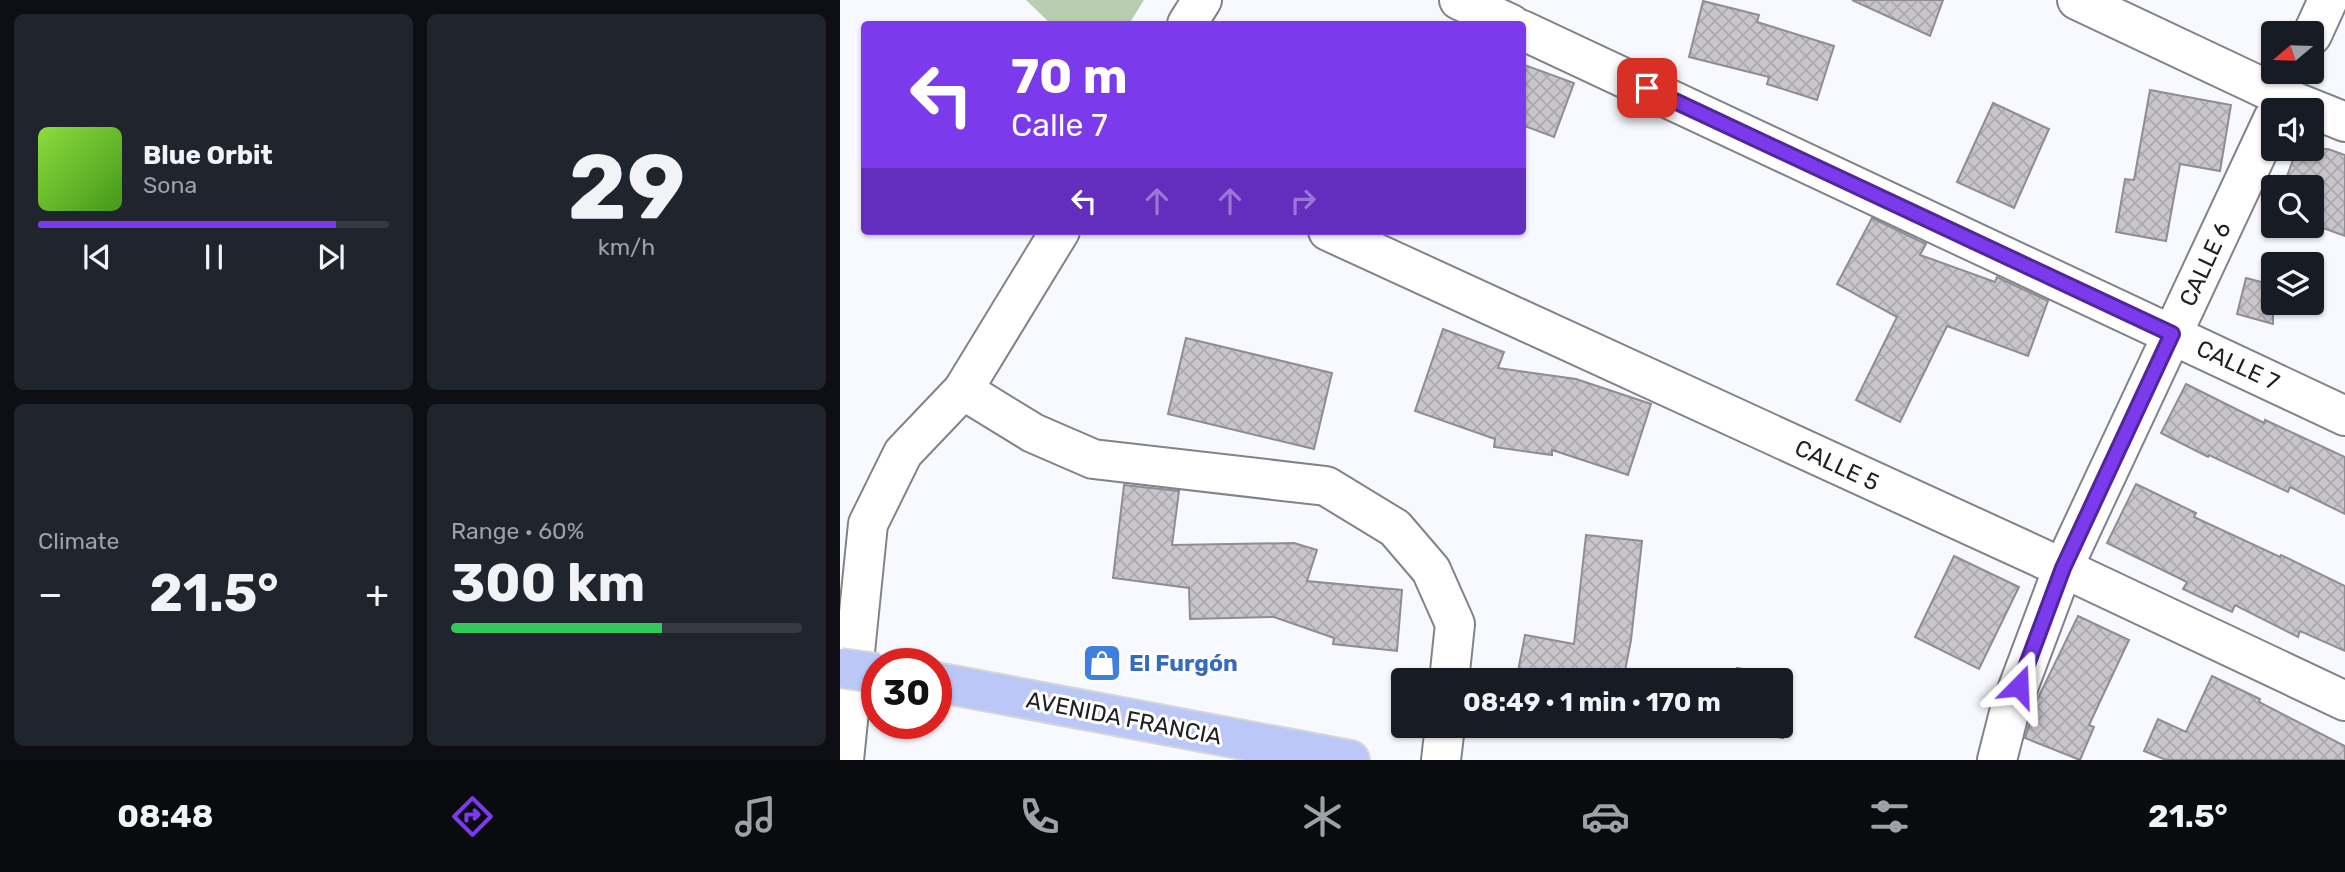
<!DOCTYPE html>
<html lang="en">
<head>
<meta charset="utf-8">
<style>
	body { margin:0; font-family:Rubik,sans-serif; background:#20242c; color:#f1f3f6; height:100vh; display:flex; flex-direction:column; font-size:26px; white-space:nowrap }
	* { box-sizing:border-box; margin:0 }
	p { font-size:23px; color:#9ea1a6 }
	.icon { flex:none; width:38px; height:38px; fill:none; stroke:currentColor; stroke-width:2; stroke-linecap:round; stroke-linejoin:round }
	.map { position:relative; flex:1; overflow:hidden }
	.details { display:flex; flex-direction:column; gap:14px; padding:14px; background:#0d0f14; width:840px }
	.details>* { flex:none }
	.hud { position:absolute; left:21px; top:21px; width:665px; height:214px; border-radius:7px; box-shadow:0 2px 5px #0004; background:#7c3aed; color:#fff; overflow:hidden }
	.needle { width:46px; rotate:251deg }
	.buttons { position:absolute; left:1421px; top:21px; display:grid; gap:14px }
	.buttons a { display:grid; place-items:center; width:63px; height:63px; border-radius:7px; background:#171b24; box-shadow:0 2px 5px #0004; font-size:35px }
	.speed { position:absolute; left:21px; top:648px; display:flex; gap:14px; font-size:35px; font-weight:700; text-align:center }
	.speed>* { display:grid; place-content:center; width:91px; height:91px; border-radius:50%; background:#171b24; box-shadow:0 2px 5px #0004; line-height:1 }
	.speed .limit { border:10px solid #d22; background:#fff; color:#111 }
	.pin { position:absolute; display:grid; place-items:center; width:60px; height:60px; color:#fff; margin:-30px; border-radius:14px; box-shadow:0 4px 10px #0006 }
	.me { position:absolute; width:77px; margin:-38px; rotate:21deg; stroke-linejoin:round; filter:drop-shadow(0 0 5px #0008) }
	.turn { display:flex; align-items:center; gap:24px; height:147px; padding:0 35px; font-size:32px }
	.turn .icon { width:91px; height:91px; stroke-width:2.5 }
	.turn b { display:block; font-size:49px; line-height:60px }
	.lanes { display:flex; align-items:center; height:66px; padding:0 35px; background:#0003; justify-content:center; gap:35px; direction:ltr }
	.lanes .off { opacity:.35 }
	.big { font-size:52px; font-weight:700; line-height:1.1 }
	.details .widget { flex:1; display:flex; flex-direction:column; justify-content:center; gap:10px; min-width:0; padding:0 24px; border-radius:10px; background:#20242c }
	.details .dial { align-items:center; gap:0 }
	.dial b { font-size:91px; line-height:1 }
	.song { display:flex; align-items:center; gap:21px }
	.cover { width:84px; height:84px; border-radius:10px; background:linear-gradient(135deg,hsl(90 70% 55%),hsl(100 70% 35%)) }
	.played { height:7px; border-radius:4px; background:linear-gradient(90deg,#7c3aed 85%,#363941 85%) }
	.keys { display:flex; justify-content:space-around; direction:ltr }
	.heat { display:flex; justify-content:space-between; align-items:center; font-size:38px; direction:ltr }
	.charge { height:10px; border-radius:5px; background:linear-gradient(90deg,#34c759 60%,#363941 0) }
	.details .tiles { flex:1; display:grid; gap:14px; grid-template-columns:repeat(2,1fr) }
	.trip { position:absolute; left:551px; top:668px; width:402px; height:70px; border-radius:7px; background:#171b24; box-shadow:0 2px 5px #0004; font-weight:700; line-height:70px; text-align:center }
	.tab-bar { display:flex; height:112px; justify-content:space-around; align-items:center; background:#090b0e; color:#9ea1a6 }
	.tab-bar .icon { width:49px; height:49px }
	.tab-bar .current { color:#7c3aed }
	.tab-bar b { font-size:32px; color:#f1f3f6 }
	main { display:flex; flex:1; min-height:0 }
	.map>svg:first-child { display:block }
	.garden { fill:#b9cdaf }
	.building { fill:url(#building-cross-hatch); stroke:#8f8c93; stroke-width:2 }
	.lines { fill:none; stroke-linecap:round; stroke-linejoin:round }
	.minor-casing { stroke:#828289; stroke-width:42 }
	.major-casing { stroke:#d7d7d8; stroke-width:42 }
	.minor { stroke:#fff; stroke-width:38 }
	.major { stroke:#bbc7f6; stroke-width:38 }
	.major-bridge-casing { stroke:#d7d7d8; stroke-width:42; stroke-linecap:butt }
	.major-bridge { stroke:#bbc7f6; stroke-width:38 }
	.route-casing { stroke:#51269a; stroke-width:18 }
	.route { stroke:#7c3aed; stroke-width:12 }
	.labels { text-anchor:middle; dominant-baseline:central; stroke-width:6; stroke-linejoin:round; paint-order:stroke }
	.street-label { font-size:23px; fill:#212124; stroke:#fff }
	.shop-label { font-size:23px; font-weight:bold; fill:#366cbe; stroke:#fff; text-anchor:start }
</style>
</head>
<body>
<main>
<section class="details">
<div class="tiles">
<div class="widget">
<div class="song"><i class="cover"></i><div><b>Blue Orbit</b><p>Sona</p></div></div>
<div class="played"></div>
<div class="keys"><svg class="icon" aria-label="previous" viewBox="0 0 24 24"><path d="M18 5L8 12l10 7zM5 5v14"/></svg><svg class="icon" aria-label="pause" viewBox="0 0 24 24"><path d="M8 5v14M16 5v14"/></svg><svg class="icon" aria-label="next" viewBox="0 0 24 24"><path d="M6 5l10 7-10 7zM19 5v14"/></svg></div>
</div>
<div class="widget dial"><b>29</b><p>km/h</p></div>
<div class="widget"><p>Climate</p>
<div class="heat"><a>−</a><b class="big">21.5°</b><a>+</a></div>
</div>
<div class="widget"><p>Range · 60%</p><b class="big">300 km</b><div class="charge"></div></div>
</div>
</section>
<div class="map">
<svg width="1505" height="760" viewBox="0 0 1505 760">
	<defs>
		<pattern id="building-cross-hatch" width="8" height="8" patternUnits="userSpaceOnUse" patternTransform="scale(1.75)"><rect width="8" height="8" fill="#c8c5cb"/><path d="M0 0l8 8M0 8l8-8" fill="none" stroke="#aca9ae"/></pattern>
	</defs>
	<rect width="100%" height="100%" fill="#f8f9fe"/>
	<polygon class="garden" points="186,0 304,0 289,24 211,24"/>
	<g class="building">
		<polygon points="1012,0 1103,0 1090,36"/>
		<polygon points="863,1 919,15 917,22 994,46 977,100 927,84 929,77 849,57"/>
		<polygon points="682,64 734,83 714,137 682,125"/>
		<polygon points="1310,90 1391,105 1380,171 1340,164 1326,241 1276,232 1285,179 1294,180"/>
		<polygon points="1153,103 1209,129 1174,208 1117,182"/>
		<polygon points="1457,149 1488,149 1505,155 1505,236 1472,224 1472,187 1443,187"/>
		<polygon points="1032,218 1086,244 1080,255 1155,282 1157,277 1208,301 1188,356 1107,326 1060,422 1016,400 1057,317 997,284"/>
		<polygon points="1406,278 1433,285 1433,324 1397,314"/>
		<polygon points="603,329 664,352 658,368 736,379 811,404 788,475 712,450 712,455 654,447 655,439 575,411"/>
		<polygon points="346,338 492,373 474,449 328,414"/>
		<polygon points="1346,384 1424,423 1425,420 1505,457 1505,514 1450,487 1448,492 1369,455 1368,457 1321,433"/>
		<polygon points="1296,484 1356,513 1354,517 1440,557 1441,555 1505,586 1505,651 1460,631 1458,637 1395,605 1392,612 1343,589 1347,582 1267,543"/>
		<polygon points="284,485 339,491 332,545 454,543 477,550 467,581 562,590 557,651 493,644 494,638 434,617 350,619 349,588 273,578"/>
		<polygon points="746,535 802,541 791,640 783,681 676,681 685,635 734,644"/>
		<polygon points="1114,556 1179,587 1139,669 1075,637"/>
		<polygon points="1238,616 1289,640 1249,725 1254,727 1240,760 1185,738 1196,702"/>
		<polygon points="897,668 952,677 943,738 888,729 888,726 942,726 942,681 895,681"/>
		<polygon points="1372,676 1420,699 1419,702 1505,746 1505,760 1326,760 1304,751 1318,719 1346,732"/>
	</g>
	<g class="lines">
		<g class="minor-casing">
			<g id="minor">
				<polyline points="619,0 671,24"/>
				<polyline points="1237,0 1443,97 1505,122"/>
				<polyline points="347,24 362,0"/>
				<polyline points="682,30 1505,416"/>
				<polyline points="1472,35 1488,0"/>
				<polyline points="488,231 1223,568 1505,701"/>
				<polyline points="123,390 193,433 253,459 486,486 555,528 591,570 615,624 609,681"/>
				<polyline points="4,760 28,524 63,453 123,390 220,231"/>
				<polyline points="601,760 605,726"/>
				<polyline points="1157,760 1170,709 1223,568 1433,119"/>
			</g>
		</g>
		<g class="major-casing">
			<polyline id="major" points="96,682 510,760"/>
		</g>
		<use href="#minor" class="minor"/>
		<use href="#major" class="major"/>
		<g class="major-bridge-casing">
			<polyline id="major-bridge" points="0,668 37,673"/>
		</g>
		<use href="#major-bridge" class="major-bridge"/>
	</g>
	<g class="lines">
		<g class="route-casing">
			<polyline id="route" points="807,88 1332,334 1223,568 1179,686"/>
		</g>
		<use href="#route" class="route"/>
	</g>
	<defs>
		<g id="shop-square" transform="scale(2.0125)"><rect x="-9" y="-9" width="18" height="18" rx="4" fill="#3f7fe0" stroke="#fff"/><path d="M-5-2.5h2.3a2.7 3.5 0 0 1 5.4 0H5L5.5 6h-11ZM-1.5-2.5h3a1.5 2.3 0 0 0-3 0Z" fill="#fff"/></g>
	</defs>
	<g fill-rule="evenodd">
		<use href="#shop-square" x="262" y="663"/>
	</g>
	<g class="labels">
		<g class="street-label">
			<text transform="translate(1365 264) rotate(-65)">CALLE 6</text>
			<text transform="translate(1398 365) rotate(25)">CALLE 7</text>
			<text transform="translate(997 465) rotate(25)">CALLE 5</text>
			<text transform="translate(284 718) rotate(11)">AVENIDA FRANCIA</text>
		</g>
		<g class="shop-label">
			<text x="289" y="663">El Furgón</text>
		</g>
	</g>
</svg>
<div class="buttons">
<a><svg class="needle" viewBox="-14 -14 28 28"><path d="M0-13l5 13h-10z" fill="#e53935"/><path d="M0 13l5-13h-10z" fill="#9ea1a6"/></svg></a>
<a><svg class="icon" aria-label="sound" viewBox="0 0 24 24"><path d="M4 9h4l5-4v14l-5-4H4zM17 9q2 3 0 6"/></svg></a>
<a><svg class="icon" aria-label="search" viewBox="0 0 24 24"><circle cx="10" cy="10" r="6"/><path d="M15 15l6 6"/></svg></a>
<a><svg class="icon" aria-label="layers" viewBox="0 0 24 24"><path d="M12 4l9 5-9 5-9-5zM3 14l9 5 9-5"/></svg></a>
</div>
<div class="speed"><div class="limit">30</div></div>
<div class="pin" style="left:807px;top:88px;background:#d93025"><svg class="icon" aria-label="arrive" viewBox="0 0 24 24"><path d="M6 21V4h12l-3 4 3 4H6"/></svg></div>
<svg class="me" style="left:1179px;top:686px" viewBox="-20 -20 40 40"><path d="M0-17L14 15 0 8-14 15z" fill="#7c3aed" stroke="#fff" stroke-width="4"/></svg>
<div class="trip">08:49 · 1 min · 170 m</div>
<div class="hud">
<div class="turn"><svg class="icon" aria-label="left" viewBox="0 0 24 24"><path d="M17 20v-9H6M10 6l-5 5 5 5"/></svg><div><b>70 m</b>Calle 7</div></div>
<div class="lanes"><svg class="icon" aria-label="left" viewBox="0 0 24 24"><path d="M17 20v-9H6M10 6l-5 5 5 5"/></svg><svg class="icon off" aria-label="ahead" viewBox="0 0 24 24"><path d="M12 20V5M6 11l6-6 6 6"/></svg><svg class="icon off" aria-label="ahead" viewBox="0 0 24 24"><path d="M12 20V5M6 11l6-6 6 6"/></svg><svg class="icon off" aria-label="right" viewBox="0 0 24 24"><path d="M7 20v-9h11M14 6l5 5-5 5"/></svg></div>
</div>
</div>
</main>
<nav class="tab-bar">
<b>08:48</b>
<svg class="icon current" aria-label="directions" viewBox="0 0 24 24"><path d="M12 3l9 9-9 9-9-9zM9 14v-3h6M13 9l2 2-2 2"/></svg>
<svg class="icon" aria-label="music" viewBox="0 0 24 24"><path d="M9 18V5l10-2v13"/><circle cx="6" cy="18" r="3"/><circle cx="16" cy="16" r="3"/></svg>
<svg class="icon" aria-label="phone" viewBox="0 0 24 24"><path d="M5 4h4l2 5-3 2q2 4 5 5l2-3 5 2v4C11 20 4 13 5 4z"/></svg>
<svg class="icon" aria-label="climate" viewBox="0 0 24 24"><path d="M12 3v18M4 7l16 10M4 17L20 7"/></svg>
<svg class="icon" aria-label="car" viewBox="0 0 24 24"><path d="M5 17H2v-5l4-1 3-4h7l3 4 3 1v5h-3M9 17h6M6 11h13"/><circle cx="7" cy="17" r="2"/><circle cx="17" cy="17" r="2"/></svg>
<svg class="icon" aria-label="filters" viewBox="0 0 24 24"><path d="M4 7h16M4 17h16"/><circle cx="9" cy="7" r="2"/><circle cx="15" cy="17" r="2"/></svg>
<b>21.5°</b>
</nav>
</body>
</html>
